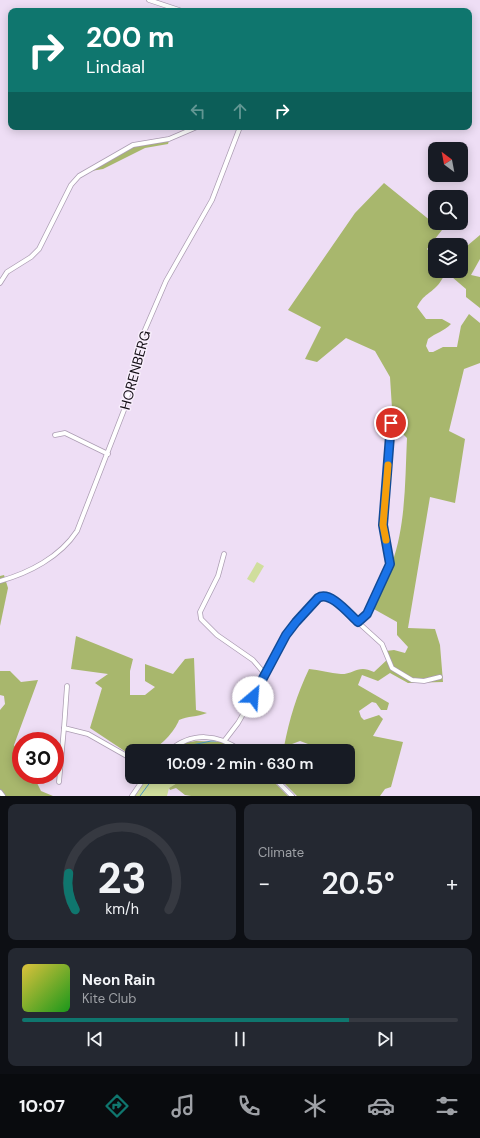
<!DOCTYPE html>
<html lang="en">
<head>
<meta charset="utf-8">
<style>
	body { margin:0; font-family:"DM Sans",sans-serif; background:#242831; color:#f1f3f6; height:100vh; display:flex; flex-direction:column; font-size:15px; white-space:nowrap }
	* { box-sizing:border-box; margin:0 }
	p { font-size:13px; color:#9ea1a6 }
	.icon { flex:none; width:22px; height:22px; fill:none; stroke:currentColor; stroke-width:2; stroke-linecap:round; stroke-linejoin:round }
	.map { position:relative; height:796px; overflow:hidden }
	.details { display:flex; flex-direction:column; gap:8px; padding:8px; background:#0d0f14; flex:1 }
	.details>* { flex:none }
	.top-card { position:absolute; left:8px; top:8px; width:464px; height:122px; border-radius:8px; box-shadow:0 2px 10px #0003; background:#0f766e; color:#fff; overflow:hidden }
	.needle { width:26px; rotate:328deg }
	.tools { position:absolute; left:428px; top:142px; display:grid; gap:8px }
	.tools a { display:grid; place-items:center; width:40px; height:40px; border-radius:8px; background:#171b24; box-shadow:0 2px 10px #0003; font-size:20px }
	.speed { position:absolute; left:12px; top:732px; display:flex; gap:8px; font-size:20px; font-weight:700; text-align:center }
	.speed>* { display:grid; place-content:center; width:52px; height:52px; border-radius:50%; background:#171b24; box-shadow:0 2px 10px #0003; line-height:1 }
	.speed .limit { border:6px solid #d22; background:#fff; color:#111 }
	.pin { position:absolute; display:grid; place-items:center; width:34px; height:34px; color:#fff; margin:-17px; border:2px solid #fff; border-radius:50%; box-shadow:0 1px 4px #0007 }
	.me { position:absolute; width:44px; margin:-22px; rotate:27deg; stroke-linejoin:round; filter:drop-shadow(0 0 3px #0008) }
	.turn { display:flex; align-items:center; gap:14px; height:84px; padding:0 12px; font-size:18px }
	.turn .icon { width:52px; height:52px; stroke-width:2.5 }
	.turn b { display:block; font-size:28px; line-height:34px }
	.lanes { display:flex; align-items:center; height:38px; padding:0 12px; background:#0003; justify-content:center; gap:20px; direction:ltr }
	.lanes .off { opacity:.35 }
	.big { font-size:30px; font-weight:600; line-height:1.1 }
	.details .tile { flex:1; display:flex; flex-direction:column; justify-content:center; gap:6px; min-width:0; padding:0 14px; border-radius:8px; background:#242831 }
	.details .dial { align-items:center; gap:0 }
	.dial svg { height:104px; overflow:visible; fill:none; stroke:#363941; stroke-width:7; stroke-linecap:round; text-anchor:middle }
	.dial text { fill:#f1f3f6; stroke:none }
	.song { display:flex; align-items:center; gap:12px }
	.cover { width:48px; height:48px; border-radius:6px; background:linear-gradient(135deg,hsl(50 70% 55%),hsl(120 70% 35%)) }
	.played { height:4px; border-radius:2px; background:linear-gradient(90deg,#0f766e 75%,#363941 75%) }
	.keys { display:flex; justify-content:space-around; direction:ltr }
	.heat { display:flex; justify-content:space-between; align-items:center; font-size:22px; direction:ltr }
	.details .tiles { flex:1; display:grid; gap:8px; grid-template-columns:1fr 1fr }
	.tile:last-child { grid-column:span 2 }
	.trip { position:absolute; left:125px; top:744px; width:230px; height:40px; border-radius:8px; background:#171b24; box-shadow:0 2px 10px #0003; font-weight:600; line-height:40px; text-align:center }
	.dock { display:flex; height:64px; justify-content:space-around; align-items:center; background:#090b0e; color:#9ea1a6 }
	.dock .icon { width:28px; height:28px }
	.dock .current { color:#0f766e }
	.dock b { font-size:18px; color:#f1f3f6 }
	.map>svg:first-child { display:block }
	.green { fill:#d0de9d }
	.forest { fill:#a8b76d }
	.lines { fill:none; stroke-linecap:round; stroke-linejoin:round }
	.stream { stroke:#4d9bc4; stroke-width:1 }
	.minor-casing { stroke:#ac9db3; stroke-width:5.5 }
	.minor { stroke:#fff; stroke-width:4 }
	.route-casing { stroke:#114b97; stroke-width:10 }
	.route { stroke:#1a73e8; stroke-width:7 }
	.slow { stroke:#f59e0b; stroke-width:7 }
	.labels { text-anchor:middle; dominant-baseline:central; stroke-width:3; stroke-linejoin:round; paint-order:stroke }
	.street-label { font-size:14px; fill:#110c13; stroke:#f8eefc }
</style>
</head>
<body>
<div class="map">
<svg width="480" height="796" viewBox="0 0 480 796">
	<rect width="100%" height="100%" fill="#eedef5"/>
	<g class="green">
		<polygon points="257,562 264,566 254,583 247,579"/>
		<polygon points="148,777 175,778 177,783 169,788 167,796 135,796"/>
	</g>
	<g class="forest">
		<polygon points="169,141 168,144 145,148 103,169 91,171 134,147"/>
		<path d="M384,183L442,230L427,249L435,258V271H447C443,277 440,284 435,288C425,297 424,295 417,307L426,319H442L451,324C444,331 436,333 428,339L426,346L429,352H433L443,347H457L461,326L469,314L480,323V363L464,369L449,431L465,439L455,503L430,497L408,628L435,629L440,645L443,682L408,683L390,673L378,681L362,675L358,685L389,703L387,710H381L376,703L372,702L359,711L361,717L364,720L379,715L383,719L373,736L403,742L391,787L385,789L380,796H297L283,782L287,777H348V751H301L308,744L300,741L284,747C289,720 297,694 309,669C319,670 330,673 341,674C355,674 358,664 374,672L389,658L386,651L394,650L405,653L408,647L397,635V622L372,608C379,593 387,578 392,563C406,524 405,480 407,438L393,424L390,377L375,351L346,338L317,362L305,359L321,327L288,310L355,213Z"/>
		<polygon points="480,235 480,259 471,275 480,277 480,308 466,297 466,289 452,277 452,271 461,271 461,251"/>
		<polygon points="4,575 8,588 0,626 0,576"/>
		<path d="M76,636L133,659L130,671V695H145L155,687L145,681V664L173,674L185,659L194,658L196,710L207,713C197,717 188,716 179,720C175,731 160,748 148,751C143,752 137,751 132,751V756L90,728L102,688L95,683L108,674L71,669Z"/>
		<polygon points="0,671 10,671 21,682 38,680 14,745 21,758 21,775 33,775 41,791 53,796 5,796 0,789 0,710 5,704 4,696 0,695"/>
		<polygon points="196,741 224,742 235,751 175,751 184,743"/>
		<polygon points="166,777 269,777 288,796 191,796 185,795 176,788 170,790 169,788 177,783 175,778"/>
	</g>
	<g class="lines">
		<g class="stream">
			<polyline points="189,751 192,745 211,741 216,741"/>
			<polyline points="140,796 154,777"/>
		</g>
		<g class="minor-casing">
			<g id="minor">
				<polyline points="149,0 182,11"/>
				<polyline points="0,283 7,272 31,257 39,249 71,185 79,176 133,145 169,139 197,127"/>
				<polyline points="55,435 65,433 108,454"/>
				<polyline points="224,554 218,576 200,612 201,619 217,635 253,660 265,674"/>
				<path d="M0,581C29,573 60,557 77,531L124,410L144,332L166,281L212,200L240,127"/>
				<polyline points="358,622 367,614 390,564 383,525 391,423"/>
				<polyline points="67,686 64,728 88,734 132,759"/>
				<polyline points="225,740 238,723 253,697 286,635 299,617 322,595 329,596 382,644 392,668 412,680 424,681 440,677"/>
				<path d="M169,751C191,732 218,733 241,751"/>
				<polyline points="273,777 292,796"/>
				<polyline points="59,782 64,728"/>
				<polyline points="0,792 3,796"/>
				<polyline points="132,796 145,777"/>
			</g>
		</g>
		<use href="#minor" class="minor"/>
	</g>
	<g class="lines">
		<g class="route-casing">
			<path id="route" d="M253,697L286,635L296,622L318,598C330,590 349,614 358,622L367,614L390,564L383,525L391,423"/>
		</g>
		<use href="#route" class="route"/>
		<polyline class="slow" points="386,540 383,525 388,465"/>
	</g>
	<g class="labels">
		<g class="street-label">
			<text transform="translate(135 370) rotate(-75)">HORENBERG</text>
		</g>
	</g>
</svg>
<div class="tools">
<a><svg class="needle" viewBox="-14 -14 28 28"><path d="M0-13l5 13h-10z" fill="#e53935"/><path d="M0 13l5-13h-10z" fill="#9ea1a6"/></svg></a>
<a><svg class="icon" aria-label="search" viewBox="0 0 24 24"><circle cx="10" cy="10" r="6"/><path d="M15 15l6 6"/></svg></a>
<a><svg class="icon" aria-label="layers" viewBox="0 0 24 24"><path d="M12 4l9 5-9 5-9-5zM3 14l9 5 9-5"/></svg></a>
</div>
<div class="speed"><div class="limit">30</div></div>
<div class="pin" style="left:391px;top:423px;background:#d93025"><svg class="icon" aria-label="arrive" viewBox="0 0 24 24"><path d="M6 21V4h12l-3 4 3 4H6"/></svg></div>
<svg class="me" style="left:253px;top:697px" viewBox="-20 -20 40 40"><circle r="19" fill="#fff"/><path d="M0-13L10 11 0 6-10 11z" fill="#1a73e8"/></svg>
<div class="trip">10:09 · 2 min · 630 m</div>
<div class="top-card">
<div class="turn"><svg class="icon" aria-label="right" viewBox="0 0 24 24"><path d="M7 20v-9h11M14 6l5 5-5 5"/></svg><div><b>200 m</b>Lindaal</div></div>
<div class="lanes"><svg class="icon off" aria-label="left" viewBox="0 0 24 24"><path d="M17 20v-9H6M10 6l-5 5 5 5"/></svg><svg class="icon off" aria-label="ahead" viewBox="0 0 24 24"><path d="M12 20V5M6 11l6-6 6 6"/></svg><svg class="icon" aria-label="right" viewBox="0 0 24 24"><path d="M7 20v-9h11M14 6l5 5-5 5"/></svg></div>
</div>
</div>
<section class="details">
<div class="tiles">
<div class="tile dial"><svg viewBox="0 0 100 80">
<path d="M14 69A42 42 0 1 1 86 69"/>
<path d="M14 69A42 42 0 0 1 9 41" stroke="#0f766e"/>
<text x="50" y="56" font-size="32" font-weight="700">23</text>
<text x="50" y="72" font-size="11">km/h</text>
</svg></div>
<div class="tile"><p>Climate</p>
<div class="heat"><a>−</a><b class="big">20.5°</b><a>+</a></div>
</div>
<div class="tile">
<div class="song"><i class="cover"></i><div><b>Neon Rain</b><p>Kite Club</p></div></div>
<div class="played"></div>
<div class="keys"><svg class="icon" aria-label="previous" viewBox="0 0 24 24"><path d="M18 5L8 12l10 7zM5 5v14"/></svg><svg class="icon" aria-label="pause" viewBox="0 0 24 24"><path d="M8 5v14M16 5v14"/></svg><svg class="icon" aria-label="next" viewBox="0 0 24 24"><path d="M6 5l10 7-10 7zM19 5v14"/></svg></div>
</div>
</div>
</section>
<nav class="dock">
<b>10:07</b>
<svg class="icon current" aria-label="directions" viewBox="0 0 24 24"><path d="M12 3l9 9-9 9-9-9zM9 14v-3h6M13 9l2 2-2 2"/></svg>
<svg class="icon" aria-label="music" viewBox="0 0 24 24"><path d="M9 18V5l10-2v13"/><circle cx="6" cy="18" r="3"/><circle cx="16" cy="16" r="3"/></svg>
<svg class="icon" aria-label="phone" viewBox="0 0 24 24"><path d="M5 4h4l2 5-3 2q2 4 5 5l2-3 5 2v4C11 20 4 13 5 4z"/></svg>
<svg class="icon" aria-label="climate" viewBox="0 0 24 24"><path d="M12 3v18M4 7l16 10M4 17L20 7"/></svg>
<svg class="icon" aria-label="car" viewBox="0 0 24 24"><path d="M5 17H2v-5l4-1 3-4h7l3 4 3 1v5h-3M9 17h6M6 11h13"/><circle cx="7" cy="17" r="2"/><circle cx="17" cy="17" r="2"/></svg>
<svg class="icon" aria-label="filters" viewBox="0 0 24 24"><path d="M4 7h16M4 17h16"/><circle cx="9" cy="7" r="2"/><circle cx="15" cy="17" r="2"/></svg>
</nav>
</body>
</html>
